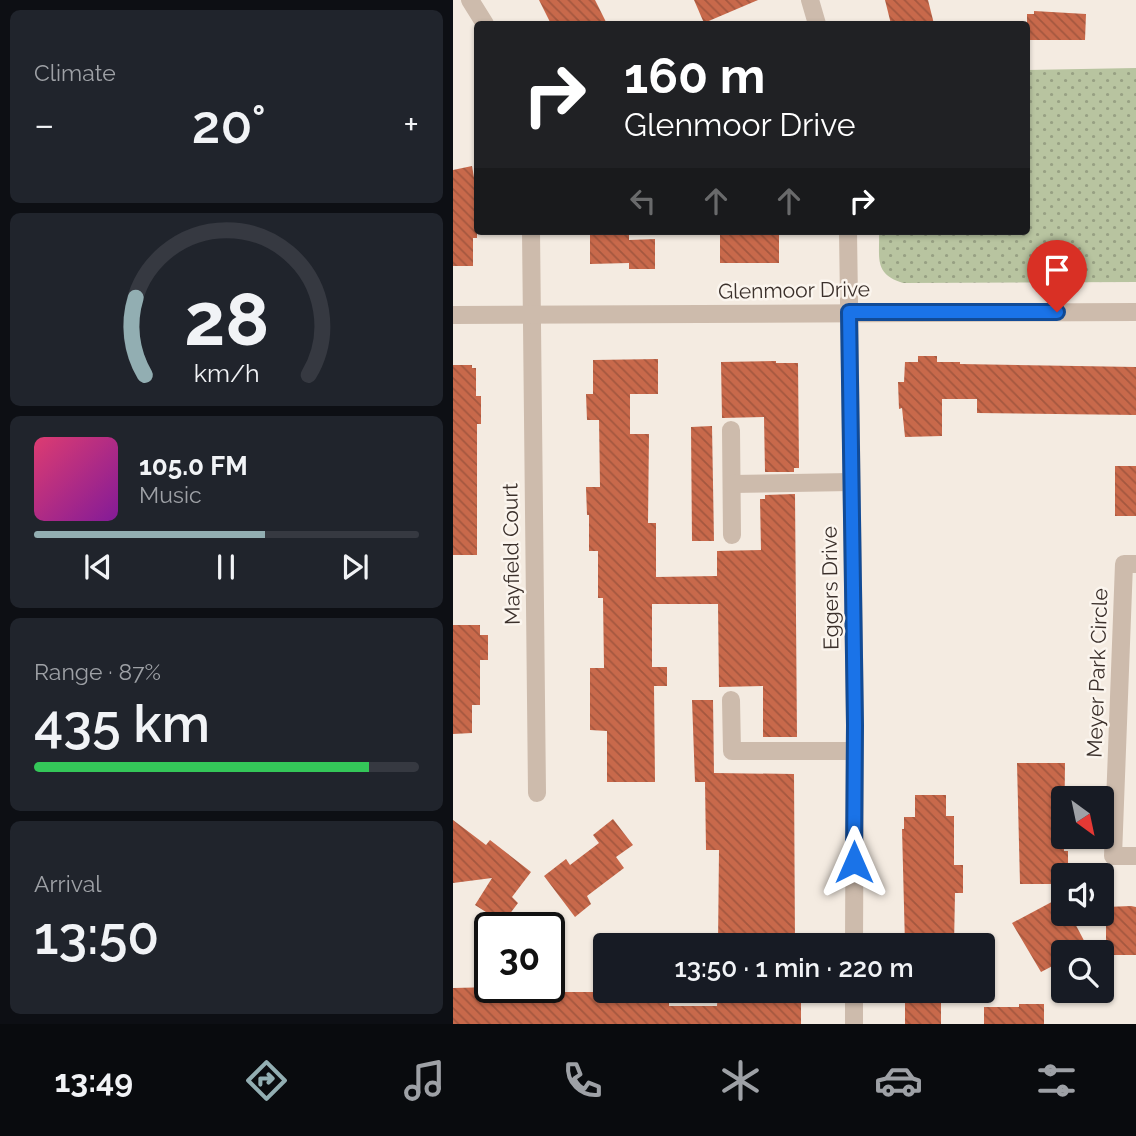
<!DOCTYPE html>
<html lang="en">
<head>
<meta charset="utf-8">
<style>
	body { margin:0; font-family:Raleway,sans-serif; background:#20242c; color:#f1f3f6; height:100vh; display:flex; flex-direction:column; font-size:26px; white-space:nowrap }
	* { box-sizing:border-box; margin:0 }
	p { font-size:23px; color:#9ea1a6 }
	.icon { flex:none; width:38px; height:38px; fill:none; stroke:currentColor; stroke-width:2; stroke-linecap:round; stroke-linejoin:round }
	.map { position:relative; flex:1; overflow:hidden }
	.details { display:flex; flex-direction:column; gap:10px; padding:10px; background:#0d0f14; width:453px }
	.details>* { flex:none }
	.banner { position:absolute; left:21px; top:21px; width:556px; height:214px; border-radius:7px; box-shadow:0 2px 5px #0004; background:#202124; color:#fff; overflow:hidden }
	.needle { width:46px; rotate:147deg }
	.controls { position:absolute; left:598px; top:786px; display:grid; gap:14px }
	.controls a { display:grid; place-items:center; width:63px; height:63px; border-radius:7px; background:#171b24; box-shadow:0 2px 5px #0004; font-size:35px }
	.speed { position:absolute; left:21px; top:912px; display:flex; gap:14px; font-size:35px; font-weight:700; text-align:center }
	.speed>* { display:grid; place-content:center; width:91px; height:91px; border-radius:50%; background:#171b24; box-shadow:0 2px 5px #0004; line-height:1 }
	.speed .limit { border:4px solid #111; border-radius:10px; background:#fff; color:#111 }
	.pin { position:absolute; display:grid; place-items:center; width:60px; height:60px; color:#fff; margin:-72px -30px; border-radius:50% 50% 50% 0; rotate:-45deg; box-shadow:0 0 7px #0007 }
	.pin .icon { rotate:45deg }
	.me { position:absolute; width:77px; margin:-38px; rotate:0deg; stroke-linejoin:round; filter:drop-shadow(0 0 5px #0008) }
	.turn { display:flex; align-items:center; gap:24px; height:147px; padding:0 35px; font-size:32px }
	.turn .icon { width:91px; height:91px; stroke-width:2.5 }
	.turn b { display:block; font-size:49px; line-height:60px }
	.lanes { display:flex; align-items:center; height:66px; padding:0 35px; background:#0003; justify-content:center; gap:35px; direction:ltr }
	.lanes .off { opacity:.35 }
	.big { font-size:52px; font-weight:600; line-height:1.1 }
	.details .card { flex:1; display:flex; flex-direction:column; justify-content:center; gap:10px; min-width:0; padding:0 24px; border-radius:10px; background:#20242c }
	.details .dial { align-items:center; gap:0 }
	.dial svg { height:182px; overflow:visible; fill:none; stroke:#363941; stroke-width:7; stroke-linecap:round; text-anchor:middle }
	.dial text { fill:#f1f3f6; stroke:none }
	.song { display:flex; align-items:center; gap:21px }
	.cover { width:84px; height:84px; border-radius:10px; background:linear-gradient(135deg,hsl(340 70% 55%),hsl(290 70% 35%)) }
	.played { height:7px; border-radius:4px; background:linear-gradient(90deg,#92aeb2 60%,#363941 60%) }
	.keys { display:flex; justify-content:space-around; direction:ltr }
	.heat { display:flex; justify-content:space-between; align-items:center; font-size:38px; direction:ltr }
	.charge { height:10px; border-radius:5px; background:linear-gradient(90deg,#34c759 87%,#363941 0) }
	.trip { position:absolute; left:140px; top:933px; width:402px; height:70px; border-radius:7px; background:#171b24; box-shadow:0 2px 5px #0004; font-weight:600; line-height:70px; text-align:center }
	.menu { display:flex; height:112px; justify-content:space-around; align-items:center; background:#090b0e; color:#9ea1a6 }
	.menu .icon { width:49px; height:49px }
	.menu .active { color:#92aeb2 }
	.menu b { font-size:32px; color:#f1f3f6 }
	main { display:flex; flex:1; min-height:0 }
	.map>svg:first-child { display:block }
	.park { fill:url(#park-dots) }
	.building { fill:url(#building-back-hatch) }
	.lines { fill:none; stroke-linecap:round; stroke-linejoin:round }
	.minor { stroke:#cdbbac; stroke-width:18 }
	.route-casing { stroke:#114b97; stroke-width:18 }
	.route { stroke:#1a73e8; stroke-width:12 }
	.labels { text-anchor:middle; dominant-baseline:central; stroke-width:5; stroke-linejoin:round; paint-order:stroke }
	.street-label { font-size:21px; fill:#3b302b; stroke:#fbf5ee }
</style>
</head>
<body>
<main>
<section class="details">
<div class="card"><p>Climate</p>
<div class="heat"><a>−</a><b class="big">20°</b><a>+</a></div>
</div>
<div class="card dial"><svg viewBox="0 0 100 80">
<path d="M14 69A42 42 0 1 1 86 69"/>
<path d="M14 69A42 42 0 0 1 10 35" stroke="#92aeb2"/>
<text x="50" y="56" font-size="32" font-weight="700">28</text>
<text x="50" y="72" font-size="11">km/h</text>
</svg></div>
<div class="card">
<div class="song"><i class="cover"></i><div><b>105.0 FM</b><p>Music</p></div></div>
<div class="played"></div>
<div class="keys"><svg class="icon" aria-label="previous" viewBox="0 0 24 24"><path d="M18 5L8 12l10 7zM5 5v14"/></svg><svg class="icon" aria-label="pause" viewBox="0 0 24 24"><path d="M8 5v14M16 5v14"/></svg><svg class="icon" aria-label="next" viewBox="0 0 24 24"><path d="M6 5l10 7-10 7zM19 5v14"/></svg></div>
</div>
<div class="card"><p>Range · 87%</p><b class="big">435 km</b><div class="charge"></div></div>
<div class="card"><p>Arrival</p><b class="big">13:50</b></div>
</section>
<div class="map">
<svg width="683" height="1024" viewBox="0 0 683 1024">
	<defs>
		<pattern id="park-dots" width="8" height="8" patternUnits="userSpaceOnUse" patternTransform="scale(1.75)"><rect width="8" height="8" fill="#b8c4a0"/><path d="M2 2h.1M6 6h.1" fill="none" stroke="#97a083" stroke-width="1.8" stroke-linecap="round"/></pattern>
		<pattern id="building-back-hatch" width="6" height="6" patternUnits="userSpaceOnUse" patternTransform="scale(1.75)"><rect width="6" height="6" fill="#c8694b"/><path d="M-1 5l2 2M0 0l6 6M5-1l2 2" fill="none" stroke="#a4573f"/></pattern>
	</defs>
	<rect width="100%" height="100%" fill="#f4ebe1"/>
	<path class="park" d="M683,68V282L450,283C420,274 427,257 426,231H574V70Z"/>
	<g class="building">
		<polygon points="86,0 142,0 154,24 98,24"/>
		<polygon points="241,0 305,0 251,23"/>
		<polygon points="432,0 475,0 481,24 438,24"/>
		<polygon points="581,11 633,14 632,40 574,40 574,14 581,14"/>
		<polygon points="19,166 24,195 24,238 20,238 20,266 0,266 0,170"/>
		<polygon points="137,231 176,231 176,240 202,239 202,269 176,269 176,263 137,264"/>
		<rect x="267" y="231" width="59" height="32"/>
		<polygon points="465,356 484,356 484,362 507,362 507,364 683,367 683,415 524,413 524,399 489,399 489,436 452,437 449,408 446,409 445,382 451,382 452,362 465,362"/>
		<polygon points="205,359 205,394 177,394 177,434 196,434 195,523 203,523 203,577 264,576 264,551 308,550 307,499 312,499 312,495 342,494 344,737 310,737 310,686 266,687 265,604 199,604 199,667 214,667 214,686 201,686 202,782 154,782 154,731 137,730 137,668 151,668 150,598 145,598 145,551 136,551 136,515 134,515 133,487 147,487 146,420 134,420 133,394 140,394 140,360"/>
		<polygon points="323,361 323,363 345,363 346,468 341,468 341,472 312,472 311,417 269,418 268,362"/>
		<polygon points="0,365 19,365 19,368 23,368 23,396 28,396 28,424 24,424 24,555 0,555"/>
		<polygon points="259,426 261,541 239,541 238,427"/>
		<rect x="662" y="466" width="21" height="50"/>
		<polygon points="0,625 27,625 27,635 35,635 35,660 27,660 27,705 19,705 19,733 0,734"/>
		<polygon points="239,700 260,700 261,773 341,774 342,945 265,945 266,850 253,850 252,782 242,782"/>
		<polygon points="564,763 612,763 611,851 615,851 615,875 611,875 611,884 567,884"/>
		<polygon points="462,795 493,795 493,816 501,816 501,865 510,865 510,893 502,893 501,945 452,945 449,829 451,829 451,817 462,817"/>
		<polygon points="160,819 180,845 163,857 171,868 134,896 138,904 122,917 91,876 113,859 117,865 146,843 140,835"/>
		<polygon points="0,820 33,845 37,840 78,872 59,897 65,903 50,923 22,905 39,878 0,883"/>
		<polygon points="608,897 611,914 617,914 637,952 611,952 611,960 588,972 559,923"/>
		<polygon points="678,906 683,907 683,955 653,955 653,907"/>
		<polygon points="43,987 92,988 93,992 143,992 143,1001 187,1001 187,997 216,997 216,1006 264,1006 265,990 348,990 348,1024 0,1024 0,988"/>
		<polygon points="455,990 482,990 482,1001 488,1001 488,1024 452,1024 452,1001 455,1001"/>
		<polygon points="566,1004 591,1004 591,1024 531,1024 531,1007 566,1007"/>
	</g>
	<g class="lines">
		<g class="minor">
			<polyline points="17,0 32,24"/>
			<polyline points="357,0 364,24"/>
			<polyline points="78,231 84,793"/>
			<polyline points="395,231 402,725 401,945"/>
			<polyline points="0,315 683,312"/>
			<polyline points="278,430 279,535"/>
			<polyline points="279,484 398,482"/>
			<polyline points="683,564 671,564 660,856 683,856"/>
			<polyline points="278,700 279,751 401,751"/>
			<polyline points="401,1024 401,990"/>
		</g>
	</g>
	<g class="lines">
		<g class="route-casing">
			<polyline id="route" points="401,862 402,725 396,312 604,312"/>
		</g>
		<use href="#route" class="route"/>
	</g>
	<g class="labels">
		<g class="street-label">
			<text transform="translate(341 290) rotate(-1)">Glenmoor Drive</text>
			<text transform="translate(58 554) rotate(-91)">Mayfield Court</text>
			<text transform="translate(377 588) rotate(-91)">Eggers Drive</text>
			<text transform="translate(644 673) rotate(-88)">Meyer Park Circle</text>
		</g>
	</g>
</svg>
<div class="controls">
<a><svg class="needle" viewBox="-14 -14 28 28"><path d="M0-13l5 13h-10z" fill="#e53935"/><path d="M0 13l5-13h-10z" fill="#9ea1a6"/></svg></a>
<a><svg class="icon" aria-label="sound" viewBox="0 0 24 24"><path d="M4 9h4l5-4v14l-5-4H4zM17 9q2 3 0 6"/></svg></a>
<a><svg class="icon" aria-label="search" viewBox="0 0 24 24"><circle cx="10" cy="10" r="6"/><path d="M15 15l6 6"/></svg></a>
</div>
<div class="speed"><div class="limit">30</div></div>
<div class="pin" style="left:604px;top:312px;background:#d93025"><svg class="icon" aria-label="arrive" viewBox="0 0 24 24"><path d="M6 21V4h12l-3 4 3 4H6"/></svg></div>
<svg class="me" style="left:401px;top:862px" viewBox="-20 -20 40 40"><path d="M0-17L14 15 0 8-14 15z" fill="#1a73e8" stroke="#fff" stroke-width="4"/></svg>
<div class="trip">13:50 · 1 min · 220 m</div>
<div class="banner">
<div class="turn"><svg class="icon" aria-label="right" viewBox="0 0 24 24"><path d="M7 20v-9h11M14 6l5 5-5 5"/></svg><div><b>160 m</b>Glenmoor Drive</div></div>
<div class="lanes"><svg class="icon off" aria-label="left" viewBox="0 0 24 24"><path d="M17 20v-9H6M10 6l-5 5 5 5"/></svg><svg class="icon off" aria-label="ahead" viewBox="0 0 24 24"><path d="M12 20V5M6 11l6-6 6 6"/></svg><svg class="icon off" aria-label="ahead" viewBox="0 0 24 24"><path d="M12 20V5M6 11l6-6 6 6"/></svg><svg class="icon" aria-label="right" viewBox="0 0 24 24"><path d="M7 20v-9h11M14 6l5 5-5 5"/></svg></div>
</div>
</div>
</main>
<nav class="menu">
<b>13:49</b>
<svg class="icon active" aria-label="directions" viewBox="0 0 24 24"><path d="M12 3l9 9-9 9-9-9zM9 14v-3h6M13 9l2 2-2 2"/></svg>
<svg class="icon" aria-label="music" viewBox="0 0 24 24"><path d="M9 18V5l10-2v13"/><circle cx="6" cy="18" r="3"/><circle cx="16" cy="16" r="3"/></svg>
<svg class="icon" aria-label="phone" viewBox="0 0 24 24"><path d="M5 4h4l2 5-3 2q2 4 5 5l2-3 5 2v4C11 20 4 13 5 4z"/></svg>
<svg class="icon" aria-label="climate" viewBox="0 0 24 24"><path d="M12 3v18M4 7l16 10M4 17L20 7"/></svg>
<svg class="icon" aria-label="car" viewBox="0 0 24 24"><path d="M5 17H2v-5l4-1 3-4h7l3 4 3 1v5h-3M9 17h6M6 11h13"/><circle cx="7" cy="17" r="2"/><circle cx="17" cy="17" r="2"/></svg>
<svg class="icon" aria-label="filters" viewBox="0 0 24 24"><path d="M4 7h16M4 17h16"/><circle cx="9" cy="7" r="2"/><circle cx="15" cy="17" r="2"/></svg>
</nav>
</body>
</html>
